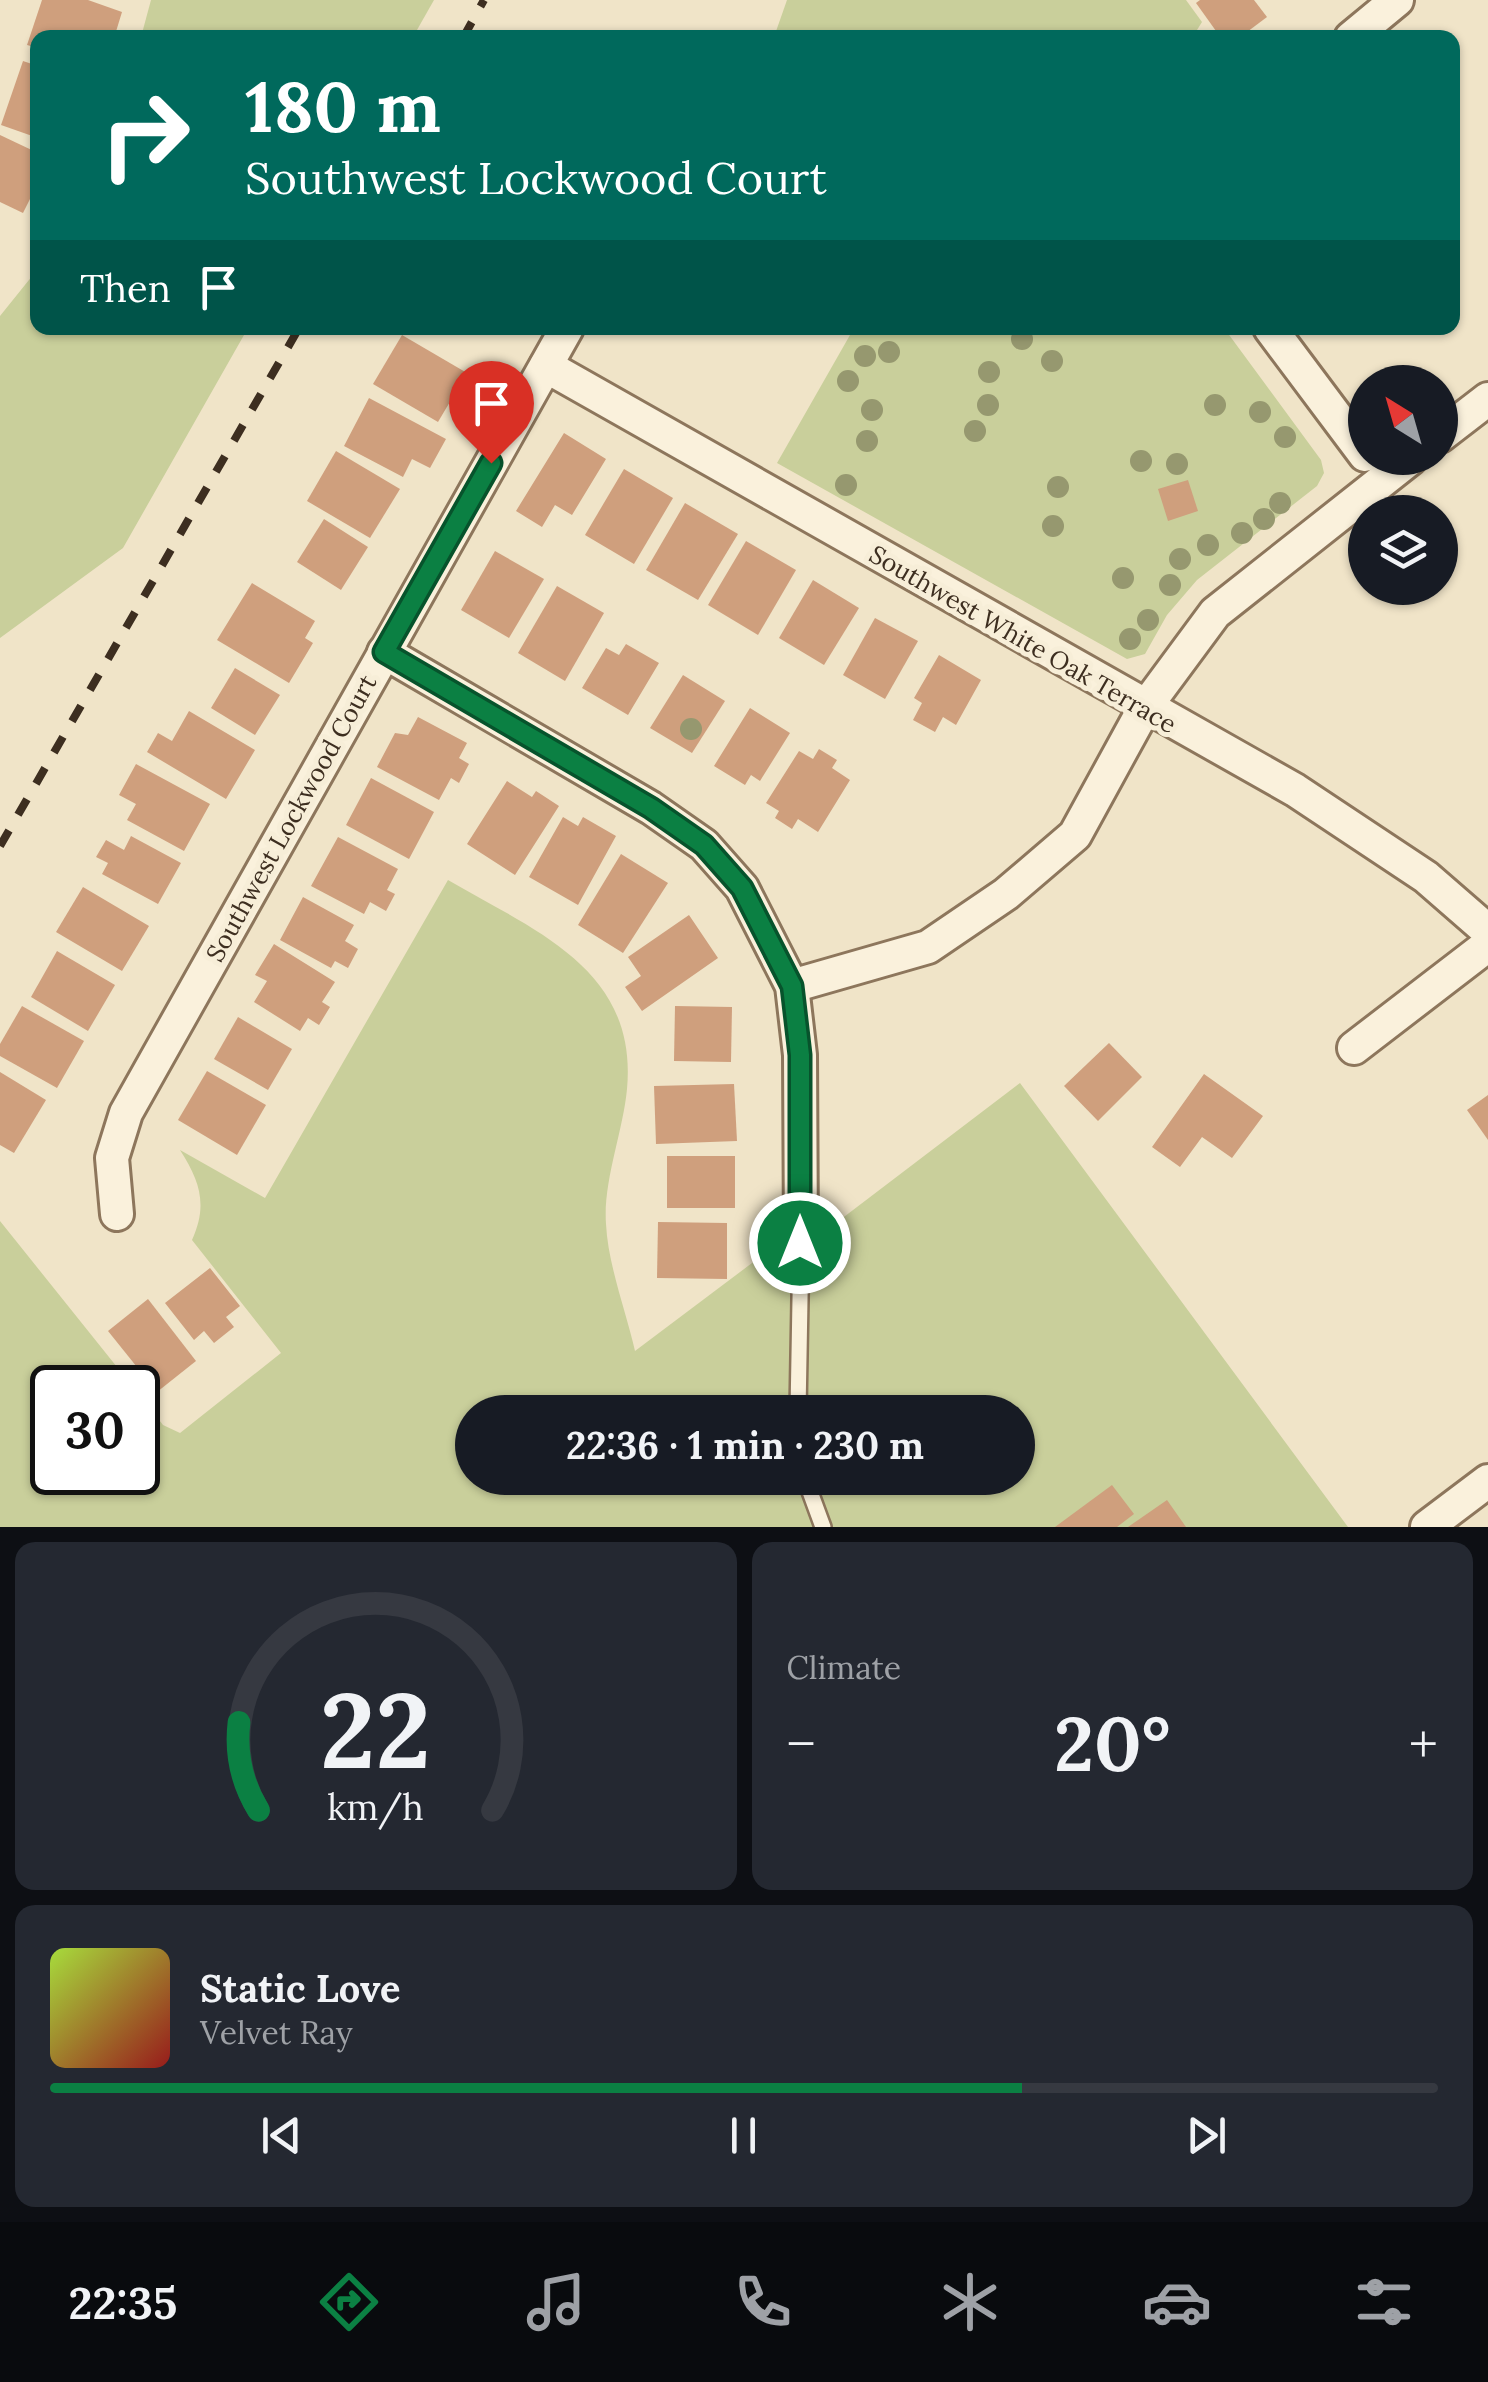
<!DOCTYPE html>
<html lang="en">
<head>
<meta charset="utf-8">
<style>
	body { margin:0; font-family:Lora,serif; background:#242831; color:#f1f3f6; height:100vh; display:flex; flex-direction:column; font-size:38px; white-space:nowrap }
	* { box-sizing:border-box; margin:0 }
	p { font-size:32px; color:#9ea1a6 }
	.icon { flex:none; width:55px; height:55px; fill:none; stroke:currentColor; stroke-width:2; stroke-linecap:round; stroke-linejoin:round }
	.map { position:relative; height:1527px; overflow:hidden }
	.sheet { display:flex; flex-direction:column; gap:15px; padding:15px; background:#0d0f14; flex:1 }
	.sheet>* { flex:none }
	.hud { position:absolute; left:30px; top:30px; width:1430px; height:305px; border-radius:20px; box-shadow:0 2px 8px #0004; background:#00695c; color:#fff; overflow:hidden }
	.needle { width:65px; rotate:323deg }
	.buttons { position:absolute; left:1348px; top:365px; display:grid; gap:20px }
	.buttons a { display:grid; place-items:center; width:110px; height:110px; border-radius:50%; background:#171b24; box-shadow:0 2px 8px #0004; font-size:50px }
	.speed { position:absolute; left:30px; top:1365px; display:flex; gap:20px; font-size:50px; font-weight:700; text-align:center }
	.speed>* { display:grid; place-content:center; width:130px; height:130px; border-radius:50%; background:#171b24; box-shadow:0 2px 8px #0004; line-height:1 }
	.speed .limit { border:5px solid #111; border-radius:15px; background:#fff; color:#111 }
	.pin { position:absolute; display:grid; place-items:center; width:85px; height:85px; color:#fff; margin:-102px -42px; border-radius:50% 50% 50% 0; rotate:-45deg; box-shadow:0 0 10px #0007 }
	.pin .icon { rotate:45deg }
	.me { position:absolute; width:110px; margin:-55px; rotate:0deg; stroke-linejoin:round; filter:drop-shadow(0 0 8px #0008) }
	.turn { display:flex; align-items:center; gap:35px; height:210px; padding:0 50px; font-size:45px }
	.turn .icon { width:130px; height:130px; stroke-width:2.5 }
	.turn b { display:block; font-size:70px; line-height:85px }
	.then { display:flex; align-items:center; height:95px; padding:0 50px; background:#0003; gap:20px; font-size:38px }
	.big { font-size:75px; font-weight:700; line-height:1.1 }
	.sheet .tile { flex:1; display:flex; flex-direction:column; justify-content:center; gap:15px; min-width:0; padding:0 35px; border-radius:20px; background:#242831 }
	.sheet .dial { align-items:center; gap:0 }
	.dial svg { height:260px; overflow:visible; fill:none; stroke:#363941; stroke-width:7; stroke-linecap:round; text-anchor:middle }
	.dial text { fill:#f1f3f6; stroke:none }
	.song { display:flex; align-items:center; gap:30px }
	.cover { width:120px; height:120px; border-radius:15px; background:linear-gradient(135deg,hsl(80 70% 55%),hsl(0 70% 35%)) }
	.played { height:10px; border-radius:5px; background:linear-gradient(90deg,#0b8043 70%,#363941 70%) }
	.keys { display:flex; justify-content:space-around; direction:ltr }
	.heat { display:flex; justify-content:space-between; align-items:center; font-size:55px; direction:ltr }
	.sheet .tiles { flex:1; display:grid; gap:15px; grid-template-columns:1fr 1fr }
	.tile:last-child { grid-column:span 2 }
	.trip { position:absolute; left:455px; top:1395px; width:580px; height:100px; border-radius:50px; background:#171b24; box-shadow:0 2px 8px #0004; font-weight:700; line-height:100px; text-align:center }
	.menu { display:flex; height:160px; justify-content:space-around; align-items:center; background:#090b0e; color:#9ea1a6 }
	.menu .icon { width:70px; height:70px }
	.menu .on { color:#0b8043 }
	.menu b { font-size:45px; color:#f1f3f6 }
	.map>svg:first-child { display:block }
	.green { fill:#c9cf9b; fill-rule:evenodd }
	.building { fill:#cf9f7d }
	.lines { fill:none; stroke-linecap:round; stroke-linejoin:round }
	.lane-casing { stroke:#8d765c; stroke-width:20 }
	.street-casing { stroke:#8d765c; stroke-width:38 }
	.lane { stroke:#faf1dc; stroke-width:15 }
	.street { stroke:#faf1dc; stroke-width:32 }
	.rail { stroke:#3d2e20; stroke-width:8; stroke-dasharray:18 18; stroke-linecap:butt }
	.tree { fill:#96986f }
	.route-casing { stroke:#07532c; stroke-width:25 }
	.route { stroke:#0b8043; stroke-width:18 }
	.labels { text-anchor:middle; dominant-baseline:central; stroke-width:10; stroke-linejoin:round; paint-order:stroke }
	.street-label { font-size:25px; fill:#3d2e20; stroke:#f7eed8 }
</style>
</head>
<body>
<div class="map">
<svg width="1488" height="1527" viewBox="0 0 1488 1527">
	<rect width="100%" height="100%" fill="#f0e4c8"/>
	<g class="green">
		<polygon points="151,0 434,0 413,37 141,37"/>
		<polygon points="787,0 1186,0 1202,22 1192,38 774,37"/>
		<polygon points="37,270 38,328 248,328 123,548 0,638 0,316"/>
		<polygon points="854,328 1224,328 1321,460 1324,473 1317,486 1197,580 1167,615 1145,654 1127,659 777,463"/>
		<path d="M448,880C535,931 638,969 627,1089C623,1132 603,1181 606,1224C608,1265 626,1311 635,1351L760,1257L765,1277L1020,1083L1348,1527H0V1221L133,1387L52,1388V1472H138V1393L163,1425L180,1433L281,1353L192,1240C208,1205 200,1181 180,1150L265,1198ZM472,1412H1018V1478H472Z"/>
	</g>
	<g class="building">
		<polygon points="42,0 88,0 122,12 114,38 38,38 38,48 27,45"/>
		<polygon points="1200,0 1254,0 1267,17 1239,38 1221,38 1196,3"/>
		<polygon points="23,61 38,66 38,138 1,125"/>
		<polygon points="0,135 38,153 38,183 23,213 0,202"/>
		<polygon points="402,335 467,373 438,422 373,384"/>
		<polygon points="369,398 446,439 430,468 412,459 403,477 344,446"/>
		<polygon points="564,433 606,459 572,515 555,505 542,527 516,511"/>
		<polygon points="336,451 400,489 370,538 307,501"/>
		<polygon points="624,469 673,498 634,564 585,535"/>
		<polygon points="1188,480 1198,511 1168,521 1158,489"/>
		<polygon points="685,503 738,534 698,600 646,570"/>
		<polygon points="324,519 368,547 341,590 297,562"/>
		<polygon points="746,541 796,570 758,635 708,605"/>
		<polygon points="495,551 544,579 509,638 461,610"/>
		<polygon points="813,580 859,608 824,665 779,638"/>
		<polygon points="252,583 315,621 305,638 313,643 289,683 217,640"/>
		<polygon points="557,586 604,613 565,681 518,653"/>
		<polygon points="875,618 918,641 885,699 843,675"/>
		<polygon points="626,644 659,663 628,715 582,688 606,648 619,655"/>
		<polygon points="939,655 981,680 956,725 943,717 935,732 913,720 922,703 914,698"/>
		<polygon points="235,668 280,695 255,735 211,708"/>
		<polygon points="683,675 725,701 692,753 650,728"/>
		<polygon points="750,708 790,733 760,781 751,775 745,785 714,766"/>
		<polygon points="189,711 255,750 226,799 147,752 158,733 172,741"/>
		<polygon points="418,717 467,743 459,758 469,764 459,783 451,778 439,800 377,767 395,733 408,735"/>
		<polygon points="819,749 837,760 832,768 850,780 818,832 798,819 792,829 775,818 779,811 766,803 799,751 813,759"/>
		<polygon points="136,764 210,804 184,851 127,820 136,804 119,795"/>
		<polygon points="371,778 434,812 409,859 346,825"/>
		<polygon points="507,781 532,797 536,791 559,806 515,875 467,844"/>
		<polygon points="563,817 578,826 583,817 616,836 578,905 529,877"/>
		<polygon points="131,836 181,863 158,904 102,874 108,863 96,857 106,840 124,850"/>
		<polygon points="338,837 398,869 387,890 395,894 386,911 370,902 364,914 311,886"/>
		<polygon points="621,854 668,883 623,953 578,925"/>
		<polygon points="83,887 149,926 122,971 56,932"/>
		<polygon points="303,897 354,925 345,941 358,949 348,968 335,961 331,968 280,940"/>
		<polygon points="689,915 718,958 642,1011 625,987 641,976 628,957"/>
		<polygon points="274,944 335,982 322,1002 330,1007 319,1025 308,1018 300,1031 254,1002 267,981 255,975"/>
		<polygon points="57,951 115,985 88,1031 31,997"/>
		<polygon points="22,1006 84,1041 57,1088 0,1056 0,1044"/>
		<polygon points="675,1006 732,1007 731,1062 674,1061"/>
		<polygon points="238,1017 292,1049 268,1090 214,1059"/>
		<polygon points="1109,1043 1142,1077 1098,1121 1064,1086"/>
		<polygon points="207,1071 266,1105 237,1155 178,1120"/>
		<polygon points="0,1072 46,1100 14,1153 0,1145"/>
		<polygon points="1204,1074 1263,1116 1232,1158 1202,1137 1180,1167 1152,1147"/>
		<polygon points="734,1084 737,1141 656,1144 654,1086"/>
		<polygon points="1488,1095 1488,1140 1467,1110"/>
		<rect x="667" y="1156" width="68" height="52"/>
		<polygon points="658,1222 727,1223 727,1279 657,1278"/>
		<polygon points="210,1268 240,1306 226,1317 234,1327 214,1343 204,1331 194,1340 165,1303"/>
		<polygon points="148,1299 196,1361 157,1392 108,1331"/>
		<polygon points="1112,1485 1134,1514 1117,1527 1055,1527"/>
		<polygon points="1167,1500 1186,1527 1128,1527"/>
	</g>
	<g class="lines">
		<g class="lane-casing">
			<g id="lane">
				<polyline points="798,1412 801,1243"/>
				<polyline points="805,1478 823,1527"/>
			</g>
		</g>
		<g class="street-casing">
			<g id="street">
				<polyline points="1351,38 1397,0"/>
				<polyline points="1270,328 1365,455"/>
				<polyline points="546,366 1295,790 1426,877 1488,931"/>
				<polyline points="1440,436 1488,399"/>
				<polyline points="384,652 651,808 704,845 742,888 792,986 800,1055 801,1243"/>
				<polyline points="792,986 928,947 1006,894 1075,835 1144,709 1215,613 1411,458"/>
				<polyline points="1354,1048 1488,945"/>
				<polyline points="117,1214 112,1158 126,1113 567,328"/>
				<polyline points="1427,1527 1488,1481"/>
			</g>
		</g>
		<use href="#lane" class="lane"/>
		<use href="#street" class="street"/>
		<g class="rail">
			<polyline points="463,38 484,0"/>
			<polyline points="0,846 299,328"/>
		</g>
	</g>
	<g class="tree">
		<circle cx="1022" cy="339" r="11"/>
		<circle cx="889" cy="352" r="11"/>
		<circle cx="865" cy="356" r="11"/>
		<circle cx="1052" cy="361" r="11"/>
		<circle cx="989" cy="372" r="11"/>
		<circle cx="848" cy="381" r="11"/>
		<circle cx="988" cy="405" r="11"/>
		<circle cx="1215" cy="405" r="11"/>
		<circle cx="872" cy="410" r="11"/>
		<circle cx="1260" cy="412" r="11"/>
		<circle cx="975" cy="431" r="11"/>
		<circle cx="1285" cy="437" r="11"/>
		<circle cx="867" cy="441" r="11"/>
		<circle cx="1141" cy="461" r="11"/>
		<circle cx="1177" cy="464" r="11"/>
		<circle cx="846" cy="485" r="11"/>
		<circle cx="1058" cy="487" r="11"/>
		<circle cx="1280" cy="503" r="11"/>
		<circle cx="1264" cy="519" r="11"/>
		<circle cx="1053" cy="526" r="11"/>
		<circle cx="1242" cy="533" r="11"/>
		<circle cx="1208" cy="545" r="11"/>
		<circle cx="1180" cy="559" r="11"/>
		<circle cx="1123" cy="578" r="11"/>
		<circle cx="1170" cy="585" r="11"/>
		<circle cx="1148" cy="620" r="11"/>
		<circle cx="1130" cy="639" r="11"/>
		<circle cx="691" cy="729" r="11"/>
	</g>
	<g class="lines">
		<g class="route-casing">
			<polyline id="route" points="491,463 384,652 651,808 704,845 742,888 792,986 800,1055 800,1243"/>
		</g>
		<use href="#route" class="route"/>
	</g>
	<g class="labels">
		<g class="street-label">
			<text transform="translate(1023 639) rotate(30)">Southwest White Oak Terrace</text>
			<text transform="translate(291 818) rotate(-61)">Southwest Lockwood Court</text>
		</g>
	</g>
</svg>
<div class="buttons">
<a><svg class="needle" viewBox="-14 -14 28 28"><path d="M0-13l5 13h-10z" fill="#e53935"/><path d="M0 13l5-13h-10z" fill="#9ea1a6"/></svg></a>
<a><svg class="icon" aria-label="layers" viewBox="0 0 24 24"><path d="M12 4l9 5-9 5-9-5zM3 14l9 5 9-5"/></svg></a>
</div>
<div class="speed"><div class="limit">30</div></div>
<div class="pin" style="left:491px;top:463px;background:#d93025"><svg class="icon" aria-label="arrive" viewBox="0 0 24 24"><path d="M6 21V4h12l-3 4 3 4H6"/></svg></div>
<svg class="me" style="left:800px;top:1243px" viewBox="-20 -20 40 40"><circle r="17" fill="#0b8043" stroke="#fff" stroke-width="3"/><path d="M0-11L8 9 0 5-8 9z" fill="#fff"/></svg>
<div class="trip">22:36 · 1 min · 230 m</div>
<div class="hud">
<div class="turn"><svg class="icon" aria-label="right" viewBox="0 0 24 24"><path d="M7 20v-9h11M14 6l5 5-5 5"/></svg><div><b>180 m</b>Southwest Lockwood Court</div></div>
<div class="then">Then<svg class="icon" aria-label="arrive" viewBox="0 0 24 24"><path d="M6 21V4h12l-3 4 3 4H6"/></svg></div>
</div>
</div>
<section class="sheet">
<div class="tiles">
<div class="tile dial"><svg viewBox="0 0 100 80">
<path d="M14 69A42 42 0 1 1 86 69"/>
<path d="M14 69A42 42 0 0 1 8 42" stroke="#0b8043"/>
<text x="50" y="56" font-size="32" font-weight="700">22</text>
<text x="50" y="72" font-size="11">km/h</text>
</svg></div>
<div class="tile"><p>Climate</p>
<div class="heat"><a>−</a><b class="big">20°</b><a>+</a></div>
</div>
<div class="tile">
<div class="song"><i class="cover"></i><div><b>Static Love</b><p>Velvet Ray</p></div></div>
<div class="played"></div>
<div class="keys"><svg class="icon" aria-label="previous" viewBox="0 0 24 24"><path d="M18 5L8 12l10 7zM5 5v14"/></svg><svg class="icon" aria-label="pause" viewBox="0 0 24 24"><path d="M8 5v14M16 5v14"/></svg><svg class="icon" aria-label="next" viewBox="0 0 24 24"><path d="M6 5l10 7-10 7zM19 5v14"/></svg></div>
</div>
</div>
</section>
<nav class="menu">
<b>22:35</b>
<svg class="icon on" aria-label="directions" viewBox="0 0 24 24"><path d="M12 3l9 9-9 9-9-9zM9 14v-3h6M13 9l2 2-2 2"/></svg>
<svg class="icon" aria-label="music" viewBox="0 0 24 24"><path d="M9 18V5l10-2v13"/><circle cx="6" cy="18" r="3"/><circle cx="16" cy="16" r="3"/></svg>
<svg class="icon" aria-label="phone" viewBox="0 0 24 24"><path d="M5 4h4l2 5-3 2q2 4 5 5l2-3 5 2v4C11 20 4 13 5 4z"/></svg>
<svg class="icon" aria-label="climate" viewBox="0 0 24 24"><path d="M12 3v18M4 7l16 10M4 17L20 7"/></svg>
<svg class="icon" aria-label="car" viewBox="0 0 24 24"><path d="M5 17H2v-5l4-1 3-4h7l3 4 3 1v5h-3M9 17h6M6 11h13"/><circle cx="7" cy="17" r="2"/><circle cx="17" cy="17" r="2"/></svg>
<svg class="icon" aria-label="filters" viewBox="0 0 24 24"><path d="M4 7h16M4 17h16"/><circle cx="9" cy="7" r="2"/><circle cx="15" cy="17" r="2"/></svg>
</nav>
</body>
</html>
